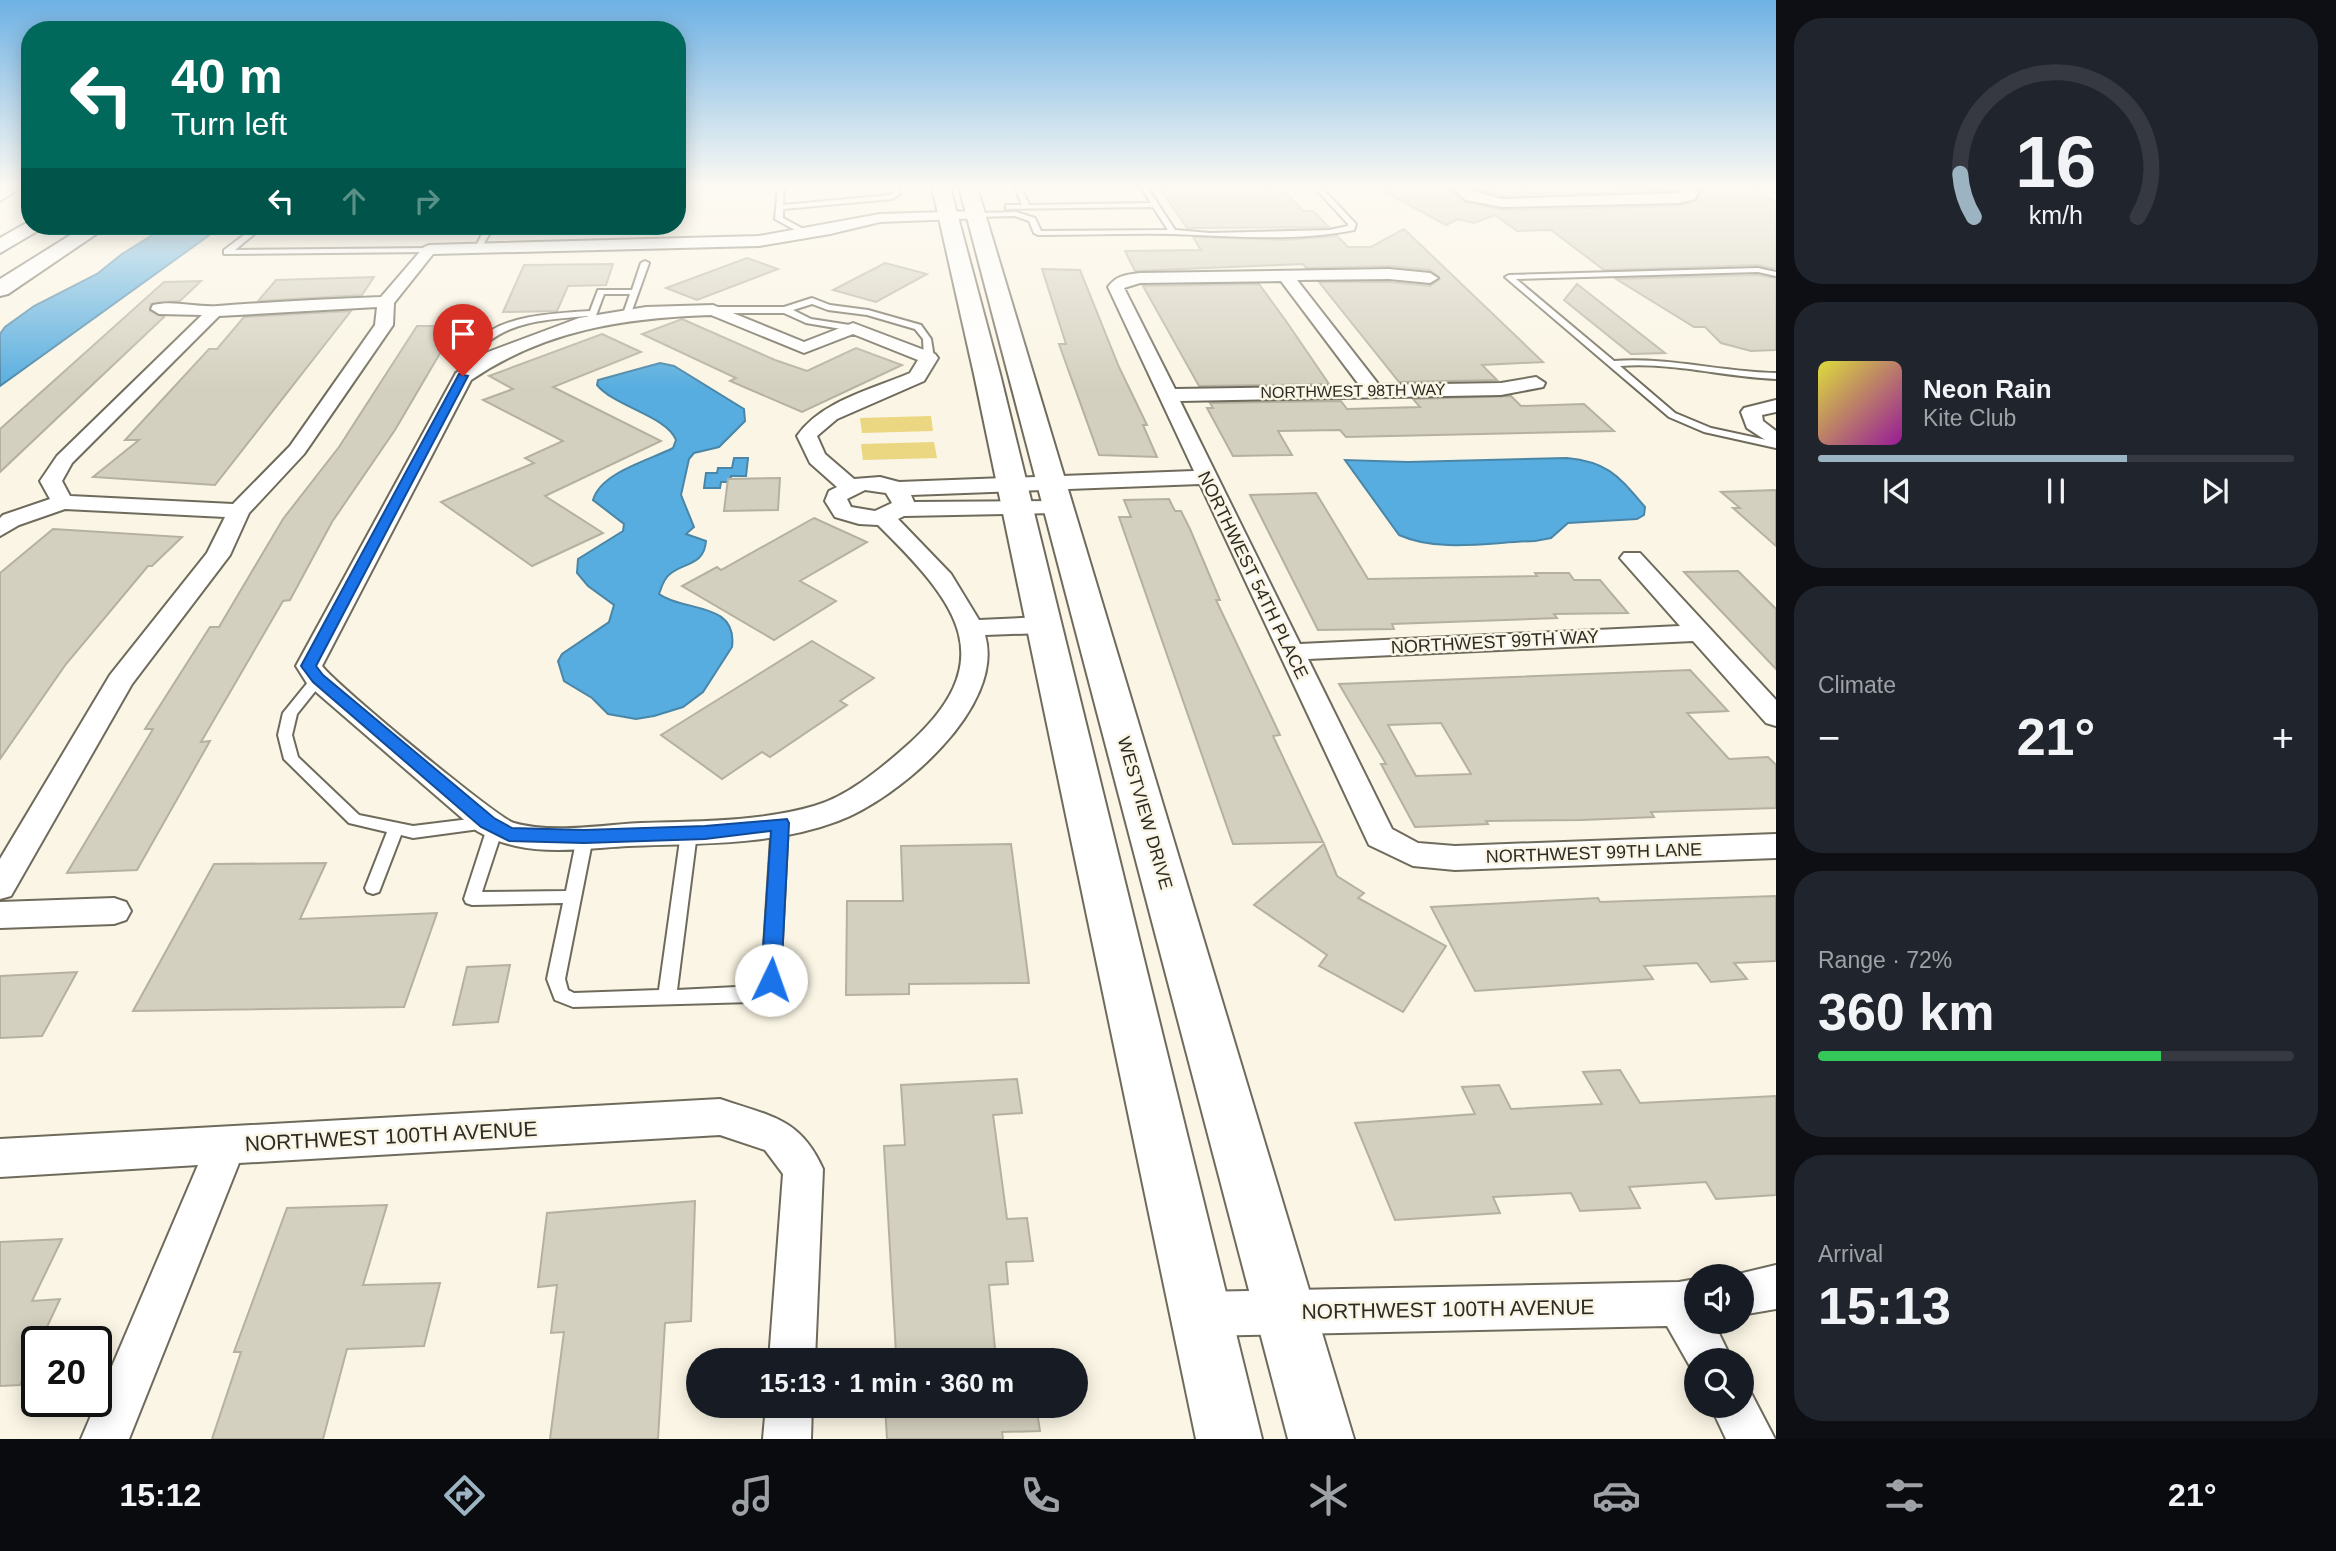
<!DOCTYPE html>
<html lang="en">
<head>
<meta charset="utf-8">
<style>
	body { margin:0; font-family:Helvetica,sans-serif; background:#20242c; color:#f1f3f6; height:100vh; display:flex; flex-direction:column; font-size:26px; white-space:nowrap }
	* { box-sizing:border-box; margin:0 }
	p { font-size:23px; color:#9ea1a6 }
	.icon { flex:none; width:38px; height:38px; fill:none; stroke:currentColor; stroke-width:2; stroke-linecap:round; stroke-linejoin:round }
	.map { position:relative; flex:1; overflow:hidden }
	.sheet { display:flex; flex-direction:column; gap:18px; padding:18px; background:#0d0f14; width:560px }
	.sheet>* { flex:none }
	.top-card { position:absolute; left:21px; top:21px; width:665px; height:214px; border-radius:28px; box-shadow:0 4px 18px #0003; background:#00695c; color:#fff; overflow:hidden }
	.controls { position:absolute; left:1684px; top:1264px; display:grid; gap:14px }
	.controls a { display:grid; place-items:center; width:70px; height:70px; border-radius:50%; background:#171b24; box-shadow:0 4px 18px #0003; font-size:35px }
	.speed { position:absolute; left:21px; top:1326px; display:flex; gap:14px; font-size:35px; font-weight:700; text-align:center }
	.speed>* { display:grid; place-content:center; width:91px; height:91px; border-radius:50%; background:#171b24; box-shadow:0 4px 18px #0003; line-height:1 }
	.speed .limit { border:4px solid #111; border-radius:10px; background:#fff; color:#111 }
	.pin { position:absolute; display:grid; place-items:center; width:60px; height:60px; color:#fff; margin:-72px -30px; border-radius:50% 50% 50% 0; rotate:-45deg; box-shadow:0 0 7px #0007 }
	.pin .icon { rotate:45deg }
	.me { position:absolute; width:77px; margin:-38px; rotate:3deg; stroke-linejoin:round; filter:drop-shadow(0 0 5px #0008) }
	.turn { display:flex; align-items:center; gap:24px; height:147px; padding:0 35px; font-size:32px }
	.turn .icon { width:91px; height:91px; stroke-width:2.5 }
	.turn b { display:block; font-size:49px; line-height:60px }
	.lanes { display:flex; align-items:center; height:66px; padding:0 35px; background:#0003; justify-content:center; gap:35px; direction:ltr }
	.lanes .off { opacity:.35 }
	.big { font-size:52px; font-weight:800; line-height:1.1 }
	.sheet .widget { flex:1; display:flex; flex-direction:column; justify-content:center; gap:10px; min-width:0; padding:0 24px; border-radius:28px; background:#20242c }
	.sheet .dial { align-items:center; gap:0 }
	.dial svg { height:182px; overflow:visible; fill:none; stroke:#363941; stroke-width:7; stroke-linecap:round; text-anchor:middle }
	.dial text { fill:#f1f3f6; stroke:none }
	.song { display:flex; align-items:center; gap:21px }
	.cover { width:84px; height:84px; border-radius:10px; background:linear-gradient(135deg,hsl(60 70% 55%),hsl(300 70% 35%)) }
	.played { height:7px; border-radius:4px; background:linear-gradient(90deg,#9cb4c2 65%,#363941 65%) }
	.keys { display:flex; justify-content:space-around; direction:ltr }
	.heat { display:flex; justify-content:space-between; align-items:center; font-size:38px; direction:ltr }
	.charge { height:10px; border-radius:5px; background:linear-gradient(90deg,#34c759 72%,#363941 0) }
	.trip { position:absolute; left:686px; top:1348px; width:402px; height:70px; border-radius:35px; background:#171b24; box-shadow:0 4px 18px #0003; font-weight:800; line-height:70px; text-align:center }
	.menu { display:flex; height:112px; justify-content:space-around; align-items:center; background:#090b0e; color:#9ea1a6 }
	.menu .icon { width:49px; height:49px }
	.menu .selected { color:#9cb4c2 }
	.menu b { font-size:32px; color:#f1f3f6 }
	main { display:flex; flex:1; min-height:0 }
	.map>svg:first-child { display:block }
	.green { fill:#ebd681 }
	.water { fill:#57addf; stroke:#4a86a7; stroke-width:2 }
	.building { fill:#d4d0bf; stroke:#b5b1a1; stroke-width:2; fill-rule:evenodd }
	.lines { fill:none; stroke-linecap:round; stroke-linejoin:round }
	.lane-casing { stroke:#6f6b5c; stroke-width:4 }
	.street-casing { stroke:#6f6b5c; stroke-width:4 }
	.secondary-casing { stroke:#6f6b5c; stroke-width:4 }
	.highway-casing { stroke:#6f6b5c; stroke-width:4 }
	.lane { fill:#fff; fill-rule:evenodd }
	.street { fill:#fff; fill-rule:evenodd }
	.secondary { fill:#fff; fill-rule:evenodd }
	.highway { fill:#fff; fill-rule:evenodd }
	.route { fill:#1a73e8; stroke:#114b97; stroke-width:2 }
	.labels { text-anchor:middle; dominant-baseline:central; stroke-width:5; stroke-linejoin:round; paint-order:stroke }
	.far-street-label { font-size:16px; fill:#2c2b24; stroke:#faf5e4 }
	.street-label { font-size:18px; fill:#2c2b24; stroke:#faf5e4 }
	.near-street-label { font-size:21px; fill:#2c2b24; stroke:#faf5e4 }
</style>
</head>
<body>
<main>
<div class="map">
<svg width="1776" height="1439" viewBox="0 0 1776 1439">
	<rect width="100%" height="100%" fill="#faf5e4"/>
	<g class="green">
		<polygon points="931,416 933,431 862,433 860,418"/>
		<polygon points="934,442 937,458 863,460 861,444"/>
	</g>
	<g class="water">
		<polygon points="167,226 222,226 0,386 0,334 5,327 34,306 97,274 122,254"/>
		<path d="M660,363L674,366L744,409L745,421L719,447L694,453L689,459L681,495L694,527L686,534L706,541C704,566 684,562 670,574C664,578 661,588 659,594C683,612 738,601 732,647L703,692L683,707L654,716L636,719L608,714L592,698L564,681L558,661L562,654L609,622L614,605L588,586L577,573L578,559L623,531L624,524L593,500C601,472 650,460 673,448L676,440C667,416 615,407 597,385L598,380Z"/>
		<polygon points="734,458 748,458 746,476 731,476 730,482 721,482 720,488 704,488 706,473 717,473 718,468 732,468"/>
		<path d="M1567,458C1609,462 1619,477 1645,507L1644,515L1637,519L1568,523L1551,538L1535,541C1492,542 1439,553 1399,535L1345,460L1408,462Z"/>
	</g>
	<g class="building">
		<polygon points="1159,187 1281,187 1303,211 1313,211 1329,227 1187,228"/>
		<polygon points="1376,187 1447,187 1466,203 1502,210 1679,206 1697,200 1701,192 1697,187 1749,187 1776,202 1776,269 1758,265 1604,270 1551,230 1517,231 1495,215 1474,223 1458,219 1446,225"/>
		<polygon points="1470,187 1673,187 1676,191 1502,196"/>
		<polygon points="1404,229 1543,362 1482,365 1497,380 1399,382 1319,282 1389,282 1430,286 1440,279 1430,270 1389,266 1306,268 1303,264 1135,271 1125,251 1201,250 1193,237 1286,240 1337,236 1348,247 1371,247"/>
		<polygon points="747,258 778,269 697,300 666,288"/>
		<polygon points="885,263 927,274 876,302 833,290"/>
		<polygon points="613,264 606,285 568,286 557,311 503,312 524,265"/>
		<polygon points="1042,269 1080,270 1119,367 1147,425 1143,425 1157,457 1099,455 1059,344 1066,344"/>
		<polygon points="1758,275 1776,278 1776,350 1751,351 1721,343 1705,327 1694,327 1616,279"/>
		<polygon points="374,277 362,295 258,301 276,280"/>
		<polygon points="201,281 180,301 151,304 150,311 164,317 0,472 0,429 164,282"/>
		<polygon points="1259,284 1286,321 1329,384 1199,386 1143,286"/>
		<polygon points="1577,284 1665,353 1631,354 1564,300"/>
		<polygon points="351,311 215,485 93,477 139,440 125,440 209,349 217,349 244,317"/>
		<polygon points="682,319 775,360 807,371 856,348 902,365 802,412 730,381 736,378 642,334"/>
		<polygon points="417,326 456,326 395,430 332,522 290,600 283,601 201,742 210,741 137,870 67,873 153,729 145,729 210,627 219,627 283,519 339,447"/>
		<polygon points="602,334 641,352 553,387 661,441 545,496 603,533 532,566 441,502 534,463 525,458 563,441 483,400 513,389 489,376"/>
		<polygon points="1511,396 1521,406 1584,404 1614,431 1346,437 1340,430 1278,431 1292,455 1233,456 1207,408 1213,408 1210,403 1341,401 1347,409 1420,407 1413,399"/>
		<polygon points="780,478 778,510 724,511 728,479"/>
		<polygon points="1776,490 1776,546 1733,508 1740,508 1721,492"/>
		<polygon points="1316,493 1368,579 1537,576 1535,573 1569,573 1574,580 1600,580 1628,613 1554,614 1557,618 1392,624 1394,629 1318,630 1250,495"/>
		<polygon points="1169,499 1175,511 1181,511 1190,529 1220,600 1216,600 1280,735 1273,736 1323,842 1233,844 1119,517 1131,517 1124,500"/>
		<polygon points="814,518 867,542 800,581 836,601 774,640 682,586 717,567 721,570"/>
		<polygon points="53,529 182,537 152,566 148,566 66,664 0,759 0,573"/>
		<polygon points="1738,571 1776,609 1776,669 1684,572"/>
		<polygon points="812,641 874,678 840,701 847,705 770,757 762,752 722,779 661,735"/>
		<path d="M1690,670L1728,711L1687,713L1729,759L1768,757L1776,765V808L1651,812L1654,817L1582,820L1486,821L1488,824L1415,827L1381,764H1386L1339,684ZM1441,723L1471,774L1416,776L1388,725Z"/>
		<polygon points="1011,844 1029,983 909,984 909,994 846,995 847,901 903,901 901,846"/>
		<polygon points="1324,844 1337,876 1364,893 1358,898 1446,946 1403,1012 1319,966 1327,955 1254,905"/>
		<polygon points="326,863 300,919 437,913 404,1007 133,1011 214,864"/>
		<polygon points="1776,896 1776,961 1734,963 1747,979 1711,982 1697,963 1644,966 1653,979 1475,991 1431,907 1598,898 1600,902"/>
		<polygon points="510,965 498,1022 453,1025 467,967"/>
		<polygon points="77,972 42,1036 0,1038 0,976"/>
		<polygon points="1620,1070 1640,1103 1776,1096 1776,1195 1716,1199 1706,1182 1629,1187 1640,1208 1580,1211 1571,1193 1493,1197 1500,1213 1395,1220 1355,1123 1475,1114 1462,1087 1499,1085 1511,1109 1602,1104 1583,1072"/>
		<polygon points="1017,1079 1022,1113 993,1115 1007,1219 1027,1218 1033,1261 1006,1262 1008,1284 989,1285 995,1349 896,1353 884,1146 905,1145 901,1085"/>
		<polygon points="695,1201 691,1321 665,1323 658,1439 550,1439 564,1332 551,1333 557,1285 538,1287 547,1213"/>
		<polygon points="387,1205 363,1285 440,1283 424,1346 347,1349 323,1439 212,1439 241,1352 234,1352 287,1208"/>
		<polygon points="62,1239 32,1301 60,1299 40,1342 37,1342 20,1385 0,1386 0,1242"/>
		<polygon points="885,1405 1036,1405 1040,1431 1002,1432 1003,1439 887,1439"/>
	</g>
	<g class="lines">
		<g class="lane-casing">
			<g id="lane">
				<polygon points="778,187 784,187 783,205 890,195 893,193 891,187 897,187 900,194 892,199 783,209 783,218 809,232 810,234 806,236 775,219"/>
				<path d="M1015,187H1021L1029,205L1151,203L1141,187H1147L1175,230L1210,233L1329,230L1348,226V224L1314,187H1321L1356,224L1354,230C1295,242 1231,236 1172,234C1127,233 1083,235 1038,235L1034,233L1029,221L1015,216L975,217L978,213L1016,212L1035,218L1041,231L1168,230L1153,207L1006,209V205H1022Z"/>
				<polygon points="256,226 264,226 235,250 429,248 433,250 429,252 224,254 224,250"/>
				<polygon points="486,226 494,226 480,250 474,250"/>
				<path d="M645,261L649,263L630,316L623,314L630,294H604L594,321H588V316C554,319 514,320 487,343L480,367L472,365C474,356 474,346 481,339C502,315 559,313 590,311L598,290H632L641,263Z"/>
				<path d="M1758,268L1776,272V276L1758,272L1516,279L1614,361C1669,357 1721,372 1776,373V379C1724,377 1672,362 1620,366L1675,413L1711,428L1776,442V448L1704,432L1669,417L1505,277L1509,275Z"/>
				<polygon points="812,298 830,305 868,310 921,325 931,339 934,358 929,361 924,358 923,339 915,329 867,315 828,310 812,304 793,310 811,319 856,326 857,328 853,331 806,323 784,313 713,313 709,310 713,307 784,307"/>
				<path d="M318,675L325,679L297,714L292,735L298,757L359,815L413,826L486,817L500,824L503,828L482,892L566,891L577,837L579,833H591L593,837L565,979L568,990L574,993L659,990L681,833L684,829H694L697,833L677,990L756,986L762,978L772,823L775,819H785L788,823L780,980C773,993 765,998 752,1002L573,1007L555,1000L547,979L563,903L472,905L466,903L464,899L487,828L413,838L401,835L379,892L373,894L367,892L365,888L387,832L349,823L284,759L278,735L283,713L313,676Z"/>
			</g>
		</g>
		<g class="street-casing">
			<g id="street">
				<path d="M1450,187C1468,187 1484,195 1502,199L1684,193L1676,187H1693L1698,192L1695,199L1679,203L1502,207L1466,200Z"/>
				<path d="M978,211L983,212V218L880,222L830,234L759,246L433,254L394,303L393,325L304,454L249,513L230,555L132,684L11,896L0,899V859L110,675L207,553L225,517L65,509L19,525L0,536V518L3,515L50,499L40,481L57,456L202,315L159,314L151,309L153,305C175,300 196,308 218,306C272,302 327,299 381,297L424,247L429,245L759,236L880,214ZM377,307L375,325L290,446L233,504L70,496L62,481L72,463L219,316Z"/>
				<path d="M1389,269L1430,273L1438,278L1430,283L1389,279L1297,280L1379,385L1501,383L1536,377L1545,383L1543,387L1501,395L1180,401L1300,644L1680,626L1620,558L1624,553H1640L1776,700V726L1766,723L1693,641L1308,659L1392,829L1418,843L1455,846L1776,834V858L1455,870L1413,866L1369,845L1200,484L911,495L914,502L1067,501L1070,506L1059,513L904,516L898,519L951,574L979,620L1043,617L1052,620L1056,625L1052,630L1043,633L985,635C1006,707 898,799 838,821C772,846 696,843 628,846C591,848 552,854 516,846C502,843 489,838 477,831L308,685L296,666L456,373L488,352L579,318L646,307L713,305L804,342L853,323L935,354L938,358L924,381L837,419L817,436L825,454L854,479L880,477L899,482L1194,471L1108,287C1117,275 1126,275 1140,273ZM1281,281L1360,386L1175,389L1124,288L1140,283ZM711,315L804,353L853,334L918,360L910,373C873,389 821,401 797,436L810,463L837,487L829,491L825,501L835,517L859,524L878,525C958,604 1005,661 903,749C878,771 846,797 814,806C759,822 698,821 641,823C601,825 553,834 514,823C497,818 335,684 322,666L471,380C545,330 623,318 711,315ZM865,490L886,493L892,503L875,511L851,507L847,499Z"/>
				<polygon points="1776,400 1776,412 1762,415 1763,421 1776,431 1776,447 1747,428 1741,412 1744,408"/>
				<polygon points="114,898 126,902 131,911 126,920 114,924 0,928 0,902"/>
				<path d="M720,1099C769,1116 800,1117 823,1169L815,1360H769L783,1174L765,1150L720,1135L239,1163L129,1439H81L198,1165L0,1177V1139Z"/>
				<polygon points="1776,1265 1776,1309 1741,1315 1741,1276 1730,1276"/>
				<polygon points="1696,1279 1696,1321 1713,1321 1732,1360 1696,1360 1696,1377 1667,1326 1200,1336 1184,1330 1178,1314 1184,1298 1200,1292 1679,1282"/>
				<polygon points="1741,1385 1749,1389 1775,1439 1726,1439 1710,1405 1741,1405"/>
				<polygon points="766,1405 812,1405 811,1439 763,1439"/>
			</g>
		</g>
		<g class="secondary-casing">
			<g id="secondary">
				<polygon points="932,187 950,187 1000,374 1262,1439 1196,1439 974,374"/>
				<polygon points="959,187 977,187 1354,1439 1288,1439"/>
			</g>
		</g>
		<g class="highway-casing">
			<g id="highway">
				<polygon points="0,187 21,187 0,201"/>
				<polygon points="30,221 30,226 42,226 39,230 0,253 0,238"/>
				<polygon points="85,226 108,226 8,294 0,296 0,279"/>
			</g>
		</g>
		<use href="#lane" class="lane"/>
		<use href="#street" class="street"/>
		<use href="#secondary" class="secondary"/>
		<use href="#highway" class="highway"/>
	</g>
	<linearGradient id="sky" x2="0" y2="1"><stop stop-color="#6eb1e4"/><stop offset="0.48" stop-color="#fdfaf3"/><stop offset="1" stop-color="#fdfaf3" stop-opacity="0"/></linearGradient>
	<rect width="1776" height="389" fill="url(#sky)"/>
	<polygon class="route" points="459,374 468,376 316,666 323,675 494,818 512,828 584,830 705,826 787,819 789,823 781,980 778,985 764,985 761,980 771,831 705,839 584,843 509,841 481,827 313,682 301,666"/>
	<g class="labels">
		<g class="far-street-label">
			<text transform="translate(1353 391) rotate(-1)">NORTHWEST 98TH WAY</text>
		</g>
		<g class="street-label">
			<text transform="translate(1253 575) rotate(64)">NORTHWEST 54TH PLACE</text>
			<text transform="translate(1495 642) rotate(-3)">NORTHWEST 99TH WAY</text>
			<text transform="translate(1145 813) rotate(74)">WESTVIEW DRIVE</text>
			<text transform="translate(1594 853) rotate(-2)">NORTHWEST 99TH LANE</text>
		</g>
		<g class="near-street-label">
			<text transform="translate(391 1136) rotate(-3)">NORTHWEST 100TH AVENUE</text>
			<text transform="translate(1448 1309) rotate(-1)">NORTHWEST 100TH AVENUE</text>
		</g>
	</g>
</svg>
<div class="controls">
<a><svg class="icon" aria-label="sound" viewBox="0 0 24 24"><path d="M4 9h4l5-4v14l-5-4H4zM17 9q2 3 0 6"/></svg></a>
<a><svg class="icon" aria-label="search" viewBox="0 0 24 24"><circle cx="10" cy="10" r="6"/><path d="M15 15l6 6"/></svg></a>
</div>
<div class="speed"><div class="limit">20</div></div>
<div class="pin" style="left:463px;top:376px;background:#d93025"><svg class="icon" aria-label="arrive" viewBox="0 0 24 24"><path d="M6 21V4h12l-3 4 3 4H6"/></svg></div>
<svg class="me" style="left:771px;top:980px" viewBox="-20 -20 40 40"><circle r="19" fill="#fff"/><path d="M0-13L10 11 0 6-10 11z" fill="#1a73e8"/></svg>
<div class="trip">15:13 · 1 min · 360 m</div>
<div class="top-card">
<div class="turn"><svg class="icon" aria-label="left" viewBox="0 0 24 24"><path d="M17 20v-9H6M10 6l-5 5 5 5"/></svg><div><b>40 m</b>Turn left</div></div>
<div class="lanes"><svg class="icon" aria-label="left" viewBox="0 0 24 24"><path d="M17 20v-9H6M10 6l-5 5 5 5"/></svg><svg class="icon off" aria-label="ahead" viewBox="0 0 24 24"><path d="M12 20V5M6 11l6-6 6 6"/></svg><svg class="icon off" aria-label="right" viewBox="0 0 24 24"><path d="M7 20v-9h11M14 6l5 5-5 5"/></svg></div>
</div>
</div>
<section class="sheet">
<div class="widget dial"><svg viewBox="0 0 100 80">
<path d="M14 69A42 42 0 1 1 86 69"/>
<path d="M14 69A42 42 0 0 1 8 50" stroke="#9cb4c2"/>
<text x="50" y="56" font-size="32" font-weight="700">16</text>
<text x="50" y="72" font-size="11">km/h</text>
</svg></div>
<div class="widget">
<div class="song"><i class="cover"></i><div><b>Neon Rain</b><p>Kite Club</p></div></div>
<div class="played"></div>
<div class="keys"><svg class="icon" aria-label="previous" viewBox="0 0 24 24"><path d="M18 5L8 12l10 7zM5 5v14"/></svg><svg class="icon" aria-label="pause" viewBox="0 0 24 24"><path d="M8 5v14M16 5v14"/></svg><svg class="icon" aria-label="next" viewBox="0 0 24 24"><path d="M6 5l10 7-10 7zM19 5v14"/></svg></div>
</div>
<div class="widget"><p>Climate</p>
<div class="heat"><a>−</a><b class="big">21°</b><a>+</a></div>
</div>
<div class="widget"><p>Range · 72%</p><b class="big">360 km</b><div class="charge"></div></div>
<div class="widget"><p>Arrival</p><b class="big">15:13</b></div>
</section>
</main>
<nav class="menu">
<b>15:12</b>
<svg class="icon selected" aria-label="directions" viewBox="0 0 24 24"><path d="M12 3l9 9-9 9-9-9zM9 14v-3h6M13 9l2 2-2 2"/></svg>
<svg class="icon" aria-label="music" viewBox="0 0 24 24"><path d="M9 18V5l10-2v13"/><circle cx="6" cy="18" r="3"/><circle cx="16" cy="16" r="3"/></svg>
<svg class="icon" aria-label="phone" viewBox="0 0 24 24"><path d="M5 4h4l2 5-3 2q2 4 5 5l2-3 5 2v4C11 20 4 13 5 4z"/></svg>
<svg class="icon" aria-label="climate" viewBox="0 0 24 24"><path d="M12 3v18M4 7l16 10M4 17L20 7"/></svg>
<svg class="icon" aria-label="car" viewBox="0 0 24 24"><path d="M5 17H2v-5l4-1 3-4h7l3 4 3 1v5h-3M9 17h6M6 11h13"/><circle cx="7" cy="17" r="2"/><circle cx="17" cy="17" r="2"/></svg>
<svg class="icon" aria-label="filters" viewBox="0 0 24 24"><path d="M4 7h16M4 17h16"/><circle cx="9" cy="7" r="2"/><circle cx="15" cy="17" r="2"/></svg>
<b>21°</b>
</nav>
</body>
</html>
